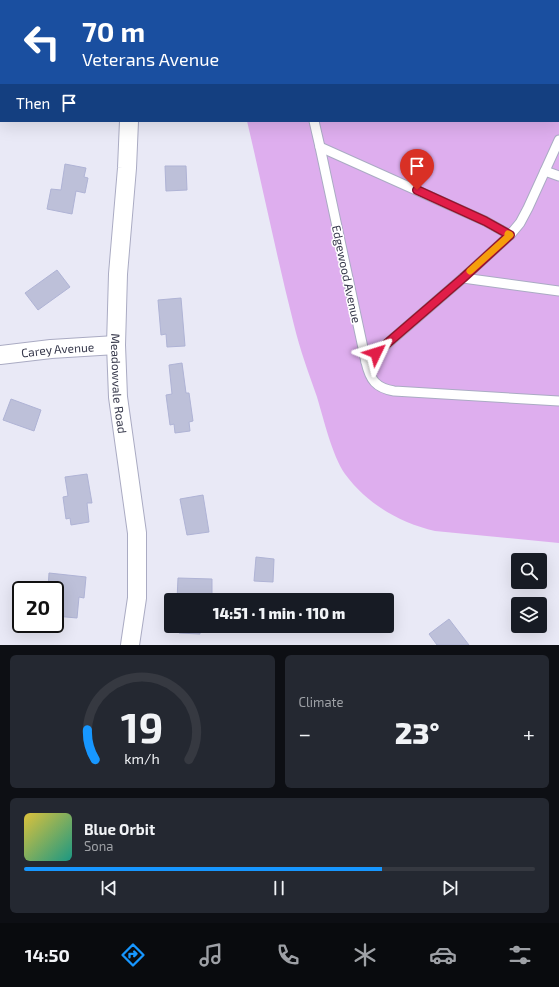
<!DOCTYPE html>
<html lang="en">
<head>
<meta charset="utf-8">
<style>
	body { margin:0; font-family:"Exo 2",sans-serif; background:#242831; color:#f1f3f6; height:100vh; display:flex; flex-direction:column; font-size:15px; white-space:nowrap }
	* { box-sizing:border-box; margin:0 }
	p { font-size:13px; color:#9ea1a6 }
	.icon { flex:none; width:22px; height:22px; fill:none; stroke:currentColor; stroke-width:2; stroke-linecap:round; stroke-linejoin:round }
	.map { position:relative; height:645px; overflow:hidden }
	.panel { display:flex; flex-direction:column; gap:10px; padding:10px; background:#0d0f14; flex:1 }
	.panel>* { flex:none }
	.top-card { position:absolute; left:0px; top:0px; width:559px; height:122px; box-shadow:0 4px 16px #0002; background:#1a4fa0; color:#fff; overflow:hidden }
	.controls { position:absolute; left:511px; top:553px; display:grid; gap:8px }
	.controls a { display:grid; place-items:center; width:36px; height:36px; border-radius:4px; background:#171b24; box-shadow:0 4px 16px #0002; font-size:20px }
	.speed { position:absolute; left:12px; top:581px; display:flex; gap:8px; font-size:20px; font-weight:700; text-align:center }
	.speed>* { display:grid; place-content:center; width:52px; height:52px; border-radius:50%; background:#171b24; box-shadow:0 4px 16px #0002; line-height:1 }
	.speed .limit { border:2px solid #111; border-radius:6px; background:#fff; color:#111 }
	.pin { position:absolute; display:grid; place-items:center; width:34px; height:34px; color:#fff; margin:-41px -17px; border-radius:50% 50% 50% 0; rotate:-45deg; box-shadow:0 0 4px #0007 }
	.pin .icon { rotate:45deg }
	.me { position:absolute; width:44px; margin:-22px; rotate:49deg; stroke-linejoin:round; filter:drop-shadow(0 0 3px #0008) }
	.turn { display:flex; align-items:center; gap:14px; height:84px; padding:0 16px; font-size:18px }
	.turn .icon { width:52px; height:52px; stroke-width:2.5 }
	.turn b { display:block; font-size:28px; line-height:34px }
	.then { display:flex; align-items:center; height:38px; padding:0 16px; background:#0003; gap:8px; font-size:15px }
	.big { font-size:30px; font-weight:800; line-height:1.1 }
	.panel .tile { flex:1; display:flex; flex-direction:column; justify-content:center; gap:6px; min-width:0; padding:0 14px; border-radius:6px; background:#242831 }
	.panel .dial { align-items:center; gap:0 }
	.dial svg { height:104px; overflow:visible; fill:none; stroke:#363941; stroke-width:7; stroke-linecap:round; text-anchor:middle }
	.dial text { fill:#f1f3f6; stroke:none }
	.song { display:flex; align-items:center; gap:12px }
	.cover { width:48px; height:48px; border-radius:6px; background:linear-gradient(135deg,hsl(50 70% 55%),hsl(170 70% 35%)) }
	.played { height:4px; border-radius:2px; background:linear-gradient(90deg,#1797ff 70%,#363941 70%) }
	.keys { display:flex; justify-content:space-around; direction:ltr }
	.heat { display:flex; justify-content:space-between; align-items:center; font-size:22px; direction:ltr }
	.panel .tiles { flex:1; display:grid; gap:10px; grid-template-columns:1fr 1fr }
	.tile:last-child { grid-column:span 2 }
	.trip { position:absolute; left:164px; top:593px; width:230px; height:40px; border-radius:4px; background:#171b24; box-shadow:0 4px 16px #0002; font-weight:800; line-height:40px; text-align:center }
	.menu { display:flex; height:64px; justify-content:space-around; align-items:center; background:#090b0e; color:#9ea1a6 }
	.menu .icon { width:28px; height:28px }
	.menu .on { color:#1797ff }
	.menu b { font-size:18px; color:#f1f3f6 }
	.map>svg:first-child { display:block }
	.green { fill:#deaeee }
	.building { fill:#bdc0d9; stroke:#afb3d5 }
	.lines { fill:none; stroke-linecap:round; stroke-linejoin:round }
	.lane-casing { stroke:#aaabc3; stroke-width:11 }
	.street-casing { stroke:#aaabc3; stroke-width:20 }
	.lane { stroke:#fff; stroke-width:9 }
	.street { stroke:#fff; stroke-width:18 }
	.route-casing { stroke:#92132f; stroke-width:10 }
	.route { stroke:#e11d48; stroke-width:7 }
	.slow { stroke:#f59e0b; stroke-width:7 }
	.labels { text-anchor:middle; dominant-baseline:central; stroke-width:3; stroke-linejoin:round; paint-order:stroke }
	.street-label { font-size:12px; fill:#36384b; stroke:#fff }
</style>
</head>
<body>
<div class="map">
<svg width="559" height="645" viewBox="0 0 559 645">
	<rect width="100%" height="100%" fill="#e9e9f6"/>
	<path class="green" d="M220,0H559V543L435,531C400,523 367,504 345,474C332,455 324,420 317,397C309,374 300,350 294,325C277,258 263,189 247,121H558V1Z"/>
	<g class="building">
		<polygon points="65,164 86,168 84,177 88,178 85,193 76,191 72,214 47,209 51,189 61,190"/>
		<polygon points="165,166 186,166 187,190 166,191"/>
		<polygon points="57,270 70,287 38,310 25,293"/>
		<polygon points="181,298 185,346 167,347 166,334 161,335 158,300"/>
		<polygon points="182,363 186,393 189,393 193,421 189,422 190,431 175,433 174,424 170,425 166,395 172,394 169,365"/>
		<polygon points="11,399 41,410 34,431 3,420"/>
		<polygon points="87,474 92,503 87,503 89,522 71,525 70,518 66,519 63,497 68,496 65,477"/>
		<polygon points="203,495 209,532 187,535 180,499"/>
		<polygon points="256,557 274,559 273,582 254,581"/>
		<polygon points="49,573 86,577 84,598 79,597 77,618 55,616 55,590 48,590"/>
		<polygon points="178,578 212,579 212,600 177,600"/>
		<polygon points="449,619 469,645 437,645 429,634"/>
		<polygon points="179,626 200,626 200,634 179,633"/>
	</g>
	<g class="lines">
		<g class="lane-casing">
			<g id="lane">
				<polyline points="288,0 288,1"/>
				<polyline points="443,1 445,0"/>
				<polyline points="558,85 559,85"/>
				<path d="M314,121L320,147L366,362C370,380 376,388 394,391L559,401"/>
				<polyline points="320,147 485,221 510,235"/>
				<polyline points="545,171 559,176"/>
				<polyline points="463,278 559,291"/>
				<polyline points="366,362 463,278 510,235 520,223 528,208 559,140"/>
			</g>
		</g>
		<g class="street-casing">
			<g id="street">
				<polyline points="120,0 120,1"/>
				<path id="s1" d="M129,121L127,168L118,274L116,345L118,397L137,533V598L130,645"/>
				<path id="s2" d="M0,355L51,349L116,345"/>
			</g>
		</g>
		<use href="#lane" class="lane"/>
		<use href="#street" class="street"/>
	</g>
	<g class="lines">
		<g class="route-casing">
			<polyline id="route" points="376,353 463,278 510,235 485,221 417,190"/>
		</g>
		<use href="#route" class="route"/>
		<polyline class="slow" points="470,271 510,235 508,234"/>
	</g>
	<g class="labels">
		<g class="street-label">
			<text transform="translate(347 274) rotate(78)">Edgewood Avenue</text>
			<text stroke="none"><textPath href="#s2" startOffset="58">Carey Avenue</textPath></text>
			<text stroke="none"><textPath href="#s1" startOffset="263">Meadowvale Road</textPath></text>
		</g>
	</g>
</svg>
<div class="controls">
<a><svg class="icon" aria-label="search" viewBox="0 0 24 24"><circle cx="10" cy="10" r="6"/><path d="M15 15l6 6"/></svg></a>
<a><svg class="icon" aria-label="layers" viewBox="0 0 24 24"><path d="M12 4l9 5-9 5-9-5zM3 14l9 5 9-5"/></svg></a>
</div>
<div class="speed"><div class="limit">20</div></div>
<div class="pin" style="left:417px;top:190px;background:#d93025"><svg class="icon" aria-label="arrive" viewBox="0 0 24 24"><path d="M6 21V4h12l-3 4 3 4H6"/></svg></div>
<svg class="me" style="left:376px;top:353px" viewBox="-20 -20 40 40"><path d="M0-17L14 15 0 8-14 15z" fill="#e11d48" stroke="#fff" stroke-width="4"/></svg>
<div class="trip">14:51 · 1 min · 110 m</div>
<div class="top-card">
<div class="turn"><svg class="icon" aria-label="left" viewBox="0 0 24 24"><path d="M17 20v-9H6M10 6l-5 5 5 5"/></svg><div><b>70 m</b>Veterans Avenue</div></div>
<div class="then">Then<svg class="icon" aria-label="arrive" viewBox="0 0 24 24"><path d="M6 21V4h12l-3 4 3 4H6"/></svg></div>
</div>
</div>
<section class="panel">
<div class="tiles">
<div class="tile dial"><svg viewBox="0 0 100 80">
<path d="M14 69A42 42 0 1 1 86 69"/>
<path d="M14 69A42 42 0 0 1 8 46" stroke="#1797ff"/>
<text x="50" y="56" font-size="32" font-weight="700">19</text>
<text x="50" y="72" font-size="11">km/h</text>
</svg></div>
<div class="tile"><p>Climate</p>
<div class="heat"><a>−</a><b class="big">23°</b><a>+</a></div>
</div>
<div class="tile">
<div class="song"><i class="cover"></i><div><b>Blue Orbit</b><p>Sona</p></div></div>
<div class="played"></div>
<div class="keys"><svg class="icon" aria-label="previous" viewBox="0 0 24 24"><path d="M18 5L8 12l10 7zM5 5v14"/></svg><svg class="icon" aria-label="pause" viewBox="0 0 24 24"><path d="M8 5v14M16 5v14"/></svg><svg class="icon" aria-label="next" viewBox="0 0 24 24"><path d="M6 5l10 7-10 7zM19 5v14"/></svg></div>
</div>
</div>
</section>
<nav class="menu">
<b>14:50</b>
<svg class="icon on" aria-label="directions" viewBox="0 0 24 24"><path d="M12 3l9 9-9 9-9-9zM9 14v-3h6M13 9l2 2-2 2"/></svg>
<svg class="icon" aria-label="music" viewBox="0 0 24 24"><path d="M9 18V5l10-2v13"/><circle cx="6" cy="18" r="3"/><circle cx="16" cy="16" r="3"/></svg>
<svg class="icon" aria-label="phone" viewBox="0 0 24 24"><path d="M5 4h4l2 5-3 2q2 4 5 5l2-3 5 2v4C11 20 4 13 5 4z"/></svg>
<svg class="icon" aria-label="climate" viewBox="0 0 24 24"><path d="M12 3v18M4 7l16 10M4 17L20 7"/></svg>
<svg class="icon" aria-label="car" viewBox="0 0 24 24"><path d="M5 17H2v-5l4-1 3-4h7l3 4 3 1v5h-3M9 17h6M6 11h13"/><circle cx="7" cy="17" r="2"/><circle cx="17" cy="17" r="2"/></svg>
<svg class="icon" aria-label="filters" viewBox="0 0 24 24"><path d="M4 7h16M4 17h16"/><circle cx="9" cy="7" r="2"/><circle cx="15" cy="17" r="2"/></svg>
</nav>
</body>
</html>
